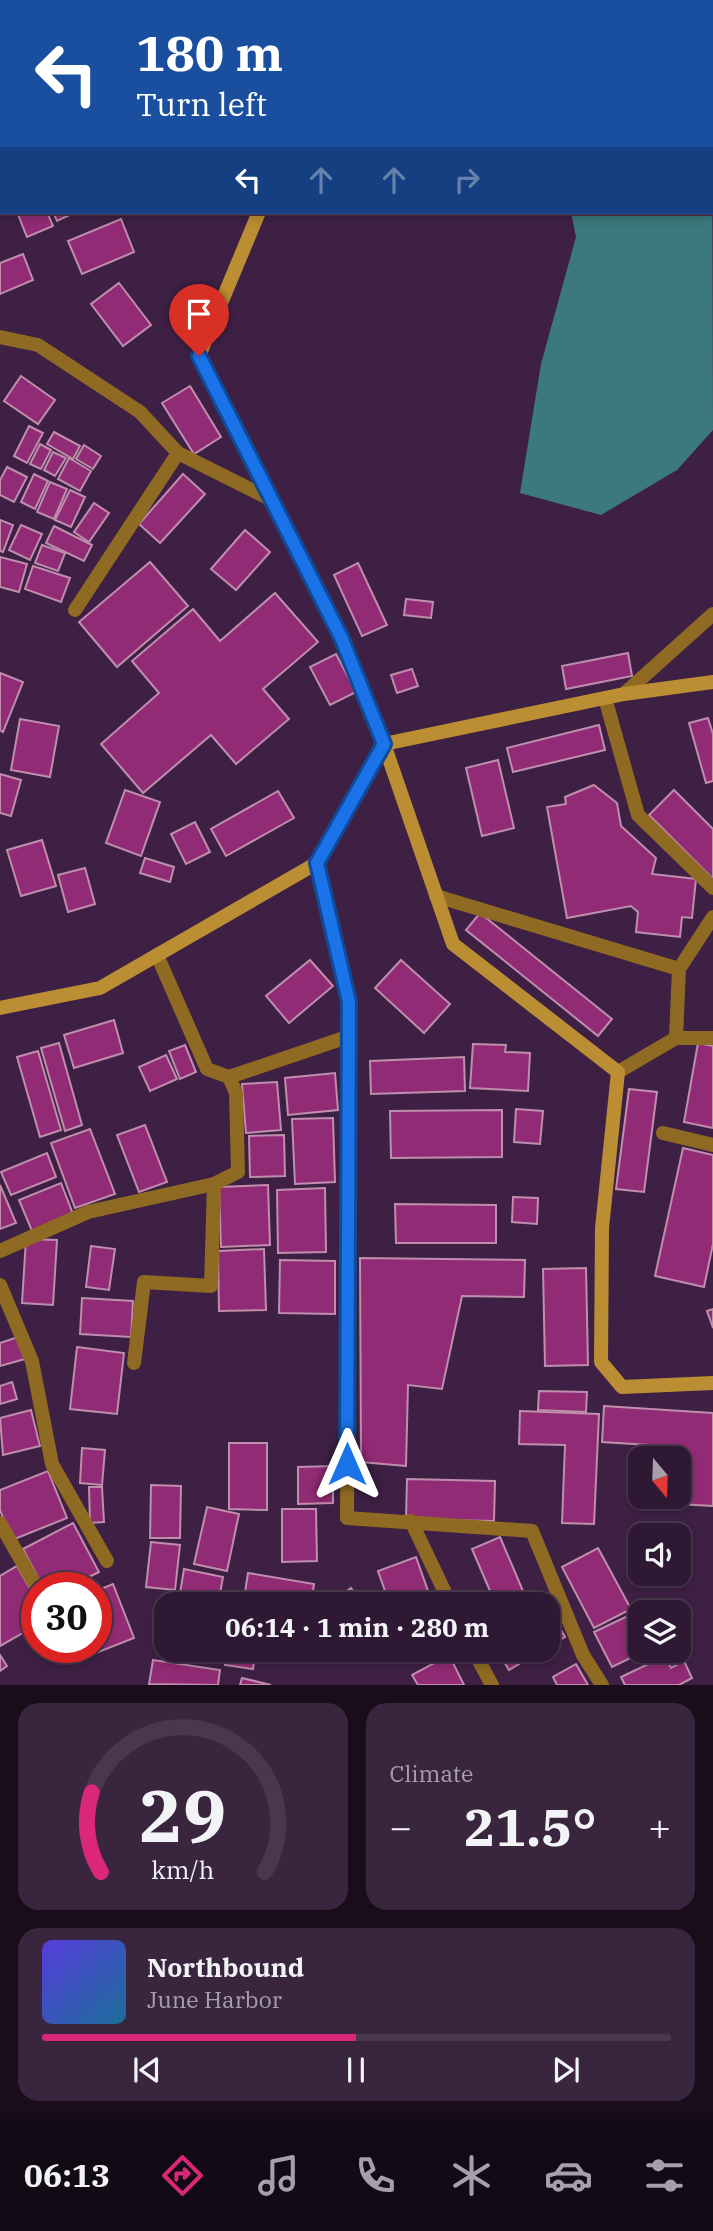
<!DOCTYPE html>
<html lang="en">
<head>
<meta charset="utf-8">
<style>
	body { margin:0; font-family:"IBM Plex Serif",serif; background:#3a253f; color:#f1f3f6; height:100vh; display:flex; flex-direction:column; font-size:26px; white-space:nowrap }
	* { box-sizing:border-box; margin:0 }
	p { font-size:23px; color:#a7a0ac }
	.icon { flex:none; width:38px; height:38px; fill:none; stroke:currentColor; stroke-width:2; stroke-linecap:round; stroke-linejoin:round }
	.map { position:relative; height:1685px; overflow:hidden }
	.sheet { display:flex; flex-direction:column; gap:18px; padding:18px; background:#190d1c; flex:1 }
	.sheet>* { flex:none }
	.top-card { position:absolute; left:0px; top:0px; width:714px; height:214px; box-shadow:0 4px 10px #0003,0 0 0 2px #49374e; background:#1a4fa0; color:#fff; overflow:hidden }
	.needle { width:46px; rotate:161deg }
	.buttons { position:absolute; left:628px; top:1446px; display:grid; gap:14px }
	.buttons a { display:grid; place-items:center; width:63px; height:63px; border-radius:14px; background:#2e1833; box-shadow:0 4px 10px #0003,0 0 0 2px #49374e; font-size:35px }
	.speed { position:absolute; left:21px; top:1572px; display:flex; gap:14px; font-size:35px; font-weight:700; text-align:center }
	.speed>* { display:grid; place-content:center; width:91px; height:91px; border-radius:50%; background:#2e1833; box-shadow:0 4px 10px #0003,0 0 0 2px #49374e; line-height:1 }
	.speed .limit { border:10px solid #d22; background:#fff; color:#111 }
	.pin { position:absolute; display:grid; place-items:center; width:60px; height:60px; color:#fff; margin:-72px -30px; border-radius:50% 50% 50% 0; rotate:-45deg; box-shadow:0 0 7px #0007 }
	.pin .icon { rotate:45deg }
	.me { position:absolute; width:77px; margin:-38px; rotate:0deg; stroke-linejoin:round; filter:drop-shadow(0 0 5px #0008) }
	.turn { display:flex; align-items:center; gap:24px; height:147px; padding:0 21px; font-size:32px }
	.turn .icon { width:91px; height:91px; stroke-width:2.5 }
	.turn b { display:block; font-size:49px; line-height:60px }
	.lanes { display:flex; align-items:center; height:66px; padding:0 21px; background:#0003; justify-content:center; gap:35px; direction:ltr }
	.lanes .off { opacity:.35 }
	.big { font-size:52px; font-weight:800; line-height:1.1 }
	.sheet .card { flex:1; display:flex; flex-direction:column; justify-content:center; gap:10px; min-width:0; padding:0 24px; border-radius:21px; background:#3a253f }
	.sheet .dial { align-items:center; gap:0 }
	.dial svg { height:182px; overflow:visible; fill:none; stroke:#49374e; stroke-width:7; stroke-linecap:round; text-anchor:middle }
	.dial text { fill:#f1f3f6; stroke:none }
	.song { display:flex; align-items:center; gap:21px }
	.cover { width:84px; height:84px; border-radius:10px; background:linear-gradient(135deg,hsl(250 70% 55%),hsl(200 70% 35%)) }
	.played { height:7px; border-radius:4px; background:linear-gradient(90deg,#db2777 50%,#49374e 50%) }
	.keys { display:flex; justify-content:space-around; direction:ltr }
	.heat { display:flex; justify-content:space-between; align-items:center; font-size:38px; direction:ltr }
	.sheet .tiles { flex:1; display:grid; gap:18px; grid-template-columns:1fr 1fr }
	.card:last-child { grid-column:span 2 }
	.trip { position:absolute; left:154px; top:1592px; width:406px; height:70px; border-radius:21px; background:#2e1833; box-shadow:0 4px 10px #0003,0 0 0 2px #49374e; font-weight:800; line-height:70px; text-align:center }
	.dock { display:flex; height:112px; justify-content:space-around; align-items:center; background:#120a14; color:#a7a0ac }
	.dock .icon { width:49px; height:49px }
	.dock .current { color:#db2777 }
	.dock b { font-size:32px; color:#f1f3f6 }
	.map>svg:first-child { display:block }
	.water { fill:#3b797d }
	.building { fill:#922b75; stroke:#bf8ead; stroke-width:2 }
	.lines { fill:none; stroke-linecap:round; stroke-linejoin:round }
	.street { stroke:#8f6a22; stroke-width:14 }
	.secondary { stroke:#bc8e33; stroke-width:14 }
	.route-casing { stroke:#114b97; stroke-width:18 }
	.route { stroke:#1a73e8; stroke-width:12 }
</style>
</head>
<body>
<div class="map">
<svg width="713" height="1685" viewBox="0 0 713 1685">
	<rect width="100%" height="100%" fill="#3e2044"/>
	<g class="water">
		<polygon points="511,0 685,0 685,2 512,2"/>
		<polygon points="712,80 713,430 677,470 601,515 520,493 541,364 576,237 571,212 712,212"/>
	</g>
	<g class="building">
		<rect x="209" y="0" width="41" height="2"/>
		<polygon points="2,87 2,136 1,136 0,88"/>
		<polygon points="2,149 2,205 0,206 0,150"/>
		<polygon points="17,212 47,212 53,226 27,237"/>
		<polygon points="53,212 76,212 57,221"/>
		<polygon points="121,219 134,252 82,274 68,241"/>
		<polygon points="23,254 33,280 0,294 0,263"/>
		<polygon points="119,283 151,325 123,346 91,304"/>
		<polygon points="21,376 55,400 38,424 4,401"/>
		<polygon points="190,386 221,437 194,454 162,403"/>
		<polygon points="29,426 43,433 27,463 14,456"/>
		<polygon points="54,432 80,446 73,459 47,444"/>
		<polygon points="40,444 51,450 41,469 30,464"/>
		<polygon points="84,445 101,456 93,469 76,459"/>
		<polygon points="53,452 66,458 55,476 44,470"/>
		<polygon points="69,458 91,471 80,491 58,479"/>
		<polygon points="7,467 27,477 14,502 0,495 0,480"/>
		<polygon points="34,474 48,481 35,509 21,502"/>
		<polygon points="183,474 205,494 160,543 139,524"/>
		<polygon points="50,482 67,489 54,519 37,512"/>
		<polygon points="70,490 85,497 71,527 55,520"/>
		<polygon points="94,503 109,513 89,542 74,532"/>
		<polygon points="0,520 13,525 3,552 0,551"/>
		<polygon points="21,525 42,534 30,560 9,550"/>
		<polygon points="54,526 92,545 84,561 46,543"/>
		<polygon points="245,530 270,552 236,590 211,569"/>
		<polygon points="42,545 65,553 58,571 35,563"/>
		<polygon points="0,557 27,564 19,592 0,587"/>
		<polygon points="150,562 188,606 117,667 79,622"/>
		<polygon points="358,563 387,625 362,636 334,575"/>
		<polygon points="33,566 70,578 61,602 25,589"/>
		<polygon points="275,593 318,642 263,689 289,719 236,764 211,735 143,793 101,744 159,693 132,661 193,609 220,641"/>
		<polygon points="406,599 433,602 431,618 404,615"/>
		<polygon points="628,653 632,676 566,689 562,666"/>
		<polygon points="336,654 356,692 330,705 310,667"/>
		<polygon points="412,669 418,686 397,693 391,675"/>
		<polygon points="0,673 23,682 3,732 0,730"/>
		<polygon points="708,718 713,734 713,781 706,783 689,723"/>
		<polygon points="20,719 59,726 50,777 11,770"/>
		<polygon points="599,725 605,750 513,772 507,748"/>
		<polygon points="498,760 514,828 482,836 466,768"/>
		<polygon points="0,774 21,780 11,816 0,813"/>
		<polygon points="594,785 617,803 621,826 656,858 652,874 696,879 692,918 682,917 680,937 636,932 638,912 631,906 567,918 547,807 566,804 565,797"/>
		<polygon points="125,790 160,802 141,856 106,843"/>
		<polygon points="674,790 713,829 713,879 649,815"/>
		<polygon points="278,791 294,818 226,856 211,829"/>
		<polygon points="195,822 210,852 186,864 171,834"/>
		<polygon points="42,840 56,886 21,896 7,850"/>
		<polygon points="145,858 174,867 170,882 140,873"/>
		<polygon points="85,868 95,904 68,912 58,875"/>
		<polygon points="480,913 612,1019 598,1036 466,930"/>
		<polygon points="310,960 333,986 289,1023 266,996"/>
		<polygon points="401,960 450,1004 424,1033 375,988"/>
		<polygon points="114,1020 123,1053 74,1068 64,1035"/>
		<polygon points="59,1043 82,1125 65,1131 41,1048"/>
		<polygon points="698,1043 713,1046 713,1128 684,1122"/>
		<polygon points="473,1044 506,1045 505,1052 530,1053 528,1091 470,1088"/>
		<polygon points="185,1045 196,1072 180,1079 169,1051"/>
		<polygon points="38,1051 61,1130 40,1137 17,1057"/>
		<polygon points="166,1055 177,1079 150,1091 139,1067"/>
		<polygon points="464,1057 465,1091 371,1094 370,1061"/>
		<polygon points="335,1073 338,1110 288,1115 285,1078"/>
		<polygon points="277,1082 281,1130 246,1133 242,1084"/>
		<polygon points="629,1089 657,1092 644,1192 616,1189"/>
		<polygon points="516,1109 543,1111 540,1144 514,1142"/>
		<polygon points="502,1110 502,1157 391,1158 390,1111"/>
		<polygon points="333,1118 335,1182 295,1184 292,1119"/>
		<polygon points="145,1125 167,1182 139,1192 117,1135"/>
		<polygon points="90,1129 115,1194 75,1208 51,1143"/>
		<polygon points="284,1135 285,1176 250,1177 249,1136"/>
		<polygon points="683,1148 713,1155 713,1244 704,1287 655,1276"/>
		<polygon points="47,1153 56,1177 11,1195 1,1172"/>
		<polygon points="61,1183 73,1214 32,1231 19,1200"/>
		<polygon points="0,1185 16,1223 0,1229"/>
		<polygon points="268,1185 270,1245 221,1247 219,1187"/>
		<polygon points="325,1188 326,1252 278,1253 277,1190"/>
		<polygon points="513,1197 538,1198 537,1224 512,1222"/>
		<polygon points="395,1204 496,1205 496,1243 396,1243"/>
		<polygon points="26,1239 57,1240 53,1305 22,1303"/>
		<polygon points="91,1246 115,1249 109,1290 86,1287"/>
		<polygon points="264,1249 266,1310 219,1311 218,1251"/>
		<polygon points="360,1258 525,1260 524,1297 462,1296 442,1389 408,1385 406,1466 361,1462"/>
		<polygon points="280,1260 335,1261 335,1314 279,1313"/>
		<polygon points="586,1268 588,1365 545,1366 543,1269"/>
		<polygon points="82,1298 133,1301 131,1337 80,1334"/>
		<polygon points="713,1309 713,1328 707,1311"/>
		<polygon points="18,1337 25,1359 0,1366 0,1343"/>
		<polygon points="77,1347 124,1353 117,1414 70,1409"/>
		<polygon points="12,1382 17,1399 0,1404 0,1386"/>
		<polygon points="539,1391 587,1392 586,1412 538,1410"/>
		<polygon points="604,1406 713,1413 713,1506 678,1504 682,1447 602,1442"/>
		<polygon points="31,1410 40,1446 3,1455 0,1418"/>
		<polygon points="520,1411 599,1414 594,1524 562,1523 565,1445 519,1444"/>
		<polygon points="229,1443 267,1443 267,1510 229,1509"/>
		<polygon points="82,1448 105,1450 102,1485 80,1483"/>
		<polygon points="333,1466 333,1503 298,1504 298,1467"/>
		<polygon points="48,1471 67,1518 12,1540 0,1510 0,1490"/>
		<polygon points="407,1479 495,1481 494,1521 406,1519"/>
		<polygon points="151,1485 181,1486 180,1538 150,1538"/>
		<polygon points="89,1487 102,1487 104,1522 90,1523"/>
		<polygon points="207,1507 239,1514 227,1571 194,1564"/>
		<polygon points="282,1509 316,1509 317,1561 282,1562"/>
		<polygon points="73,1523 99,1572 69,1587 43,1587 23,1549"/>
		<polygon points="500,1537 529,1605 496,1605 472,1549"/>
		<polygon points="151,1542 180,1545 175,1590 146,1587"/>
		<polygon points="598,1548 631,1609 594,1628 562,1567"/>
		<polygon points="416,1557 432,1602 390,1605 378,1571"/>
		<polygon points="17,1566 37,1601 37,1625 0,1646 0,1576"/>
		<polygon points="184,1569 223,1577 218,1605 178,1605"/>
		<polygon points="248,1573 314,1584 311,1605 243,1605"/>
		<polygon points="113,1584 134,1638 91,1655 88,1647 96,1647 96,1591"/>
		<polygon points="351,1588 363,1605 327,1605"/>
		<polygon points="649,1606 652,1612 640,1612 640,1650 647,1650 612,1667 594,1632"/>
		<polygon points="552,1614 565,1637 548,1647 548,1617"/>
		<polygon points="167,1650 220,1650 218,1662 166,1654"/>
		<polygon points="228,1650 256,1650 253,1669 225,1665"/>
		<polygon points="350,1650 368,1650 356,1659"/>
		<polygon points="497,1650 542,1650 509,1670"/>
		<polygon points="0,1655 7,1666 0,1671"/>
		<polygon points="449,1655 464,1685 418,1685 412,1675"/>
		<polygon points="665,1656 671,1668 684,1661 692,1678 679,1685 625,1685 621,1677"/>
		<polygon points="153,1660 220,1670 218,1685 149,1684"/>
		<polygon points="576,1664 588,1685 557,1685 553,1677"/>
		<polygon points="242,1678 271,1685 240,1685"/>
	</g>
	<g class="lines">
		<g class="street">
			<polyline points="0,337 38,345 140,412 178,453 272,500"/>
			<polyline points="75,610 178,453"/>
			<polyline points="624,694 713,614"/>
			<polyline points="605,698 638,815 713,888"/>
			<polyline points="317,863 350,1002 347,1518 532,1531 583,1655 602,1685"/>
			<polyline points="436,896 679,969 676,1038 618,1072"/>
			<polyline points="679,969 713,917"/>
			<polyline points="676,1038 713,1038"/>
			<polyline points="229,1077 350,1036"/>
			<polyline points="663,1133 713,1145"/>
			<polyline points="0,1251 88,1212 214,1184 238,1172 236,1093 229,1077 207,1069 157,955"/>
			<polyline points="0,1285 32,1361 52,1464 107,1561"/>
			<polyline points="134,1363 144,1282 211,1286 214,1184"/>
			<polyline points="411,1521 451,1605"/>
			<polyline points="0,1523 37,1588"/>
			<polyline points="473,1650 492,1685"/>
		</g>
		<g class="secondary">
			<polyline points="137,0 139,2"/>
			<polyline points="259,212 199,356 341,637 384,744 453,944 618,1072 602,1228 601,1362 622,1387 713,1383"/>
			<polyline points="0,1008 100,988 317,863 384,744 624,694 713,682"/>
		</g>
	</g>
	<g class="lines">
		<g class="route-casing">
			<polyline id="route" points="199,356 341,637 384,744 317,863 349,1002 347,1464"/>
		</g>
		<use href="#route" class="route"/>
	</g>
</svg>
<div class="buttons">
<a><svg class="needle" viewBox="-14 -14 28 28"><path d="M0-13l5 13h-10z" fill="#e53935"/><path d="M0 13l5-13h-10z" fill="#a7a0ac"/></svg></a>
<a><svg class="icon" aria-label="sound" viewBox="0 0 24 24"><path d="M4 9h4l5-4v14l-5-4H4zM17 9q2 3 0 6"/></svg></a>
<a><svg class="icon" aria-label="layers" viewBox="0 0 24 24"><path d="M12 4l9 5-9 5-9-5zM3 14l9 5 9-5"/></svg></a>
</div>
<div class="speed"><div class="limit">30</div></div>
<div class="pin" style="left:199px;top:356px;background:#d93025"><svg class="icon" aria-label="arrive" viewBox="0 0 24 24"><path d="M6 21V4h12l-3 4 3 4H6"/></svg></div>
<svg class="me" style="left:347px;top:1464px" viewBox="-20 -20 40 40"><path d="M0-17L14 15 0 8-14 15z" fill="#1a73e8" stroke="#fff" stroke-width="4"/></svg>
<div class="trip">06:14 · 1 min · 280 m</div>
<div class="top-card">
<div class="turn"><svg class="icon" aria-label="left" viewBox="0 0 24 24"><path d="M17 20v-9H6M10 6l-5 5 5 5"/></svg><div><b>180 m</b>Turn left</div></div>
<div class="lanes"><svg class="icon" aria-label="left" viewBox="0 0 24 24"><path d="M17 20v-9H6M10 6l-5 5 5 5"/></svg><svg class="icon off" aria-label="ahead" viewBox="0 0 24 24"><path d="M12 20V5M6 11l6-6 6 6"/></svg><svg class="icon off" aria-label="ahead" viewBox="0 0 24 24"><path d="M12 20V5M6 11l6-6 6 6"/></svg><svg class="icon off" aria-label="right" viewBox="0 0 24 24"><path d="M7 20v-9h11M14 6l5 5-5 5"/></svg></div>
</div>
</div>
<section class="sheet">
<div class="tiles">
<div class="card dial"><svg viewBox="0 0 100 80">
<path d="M14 69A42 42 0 1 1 86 69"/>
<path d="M14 69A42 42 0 0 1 10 34" stroke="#db2777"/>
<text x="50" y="56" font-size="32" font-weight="700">29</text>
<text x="50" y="72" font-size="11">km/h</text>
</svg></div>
<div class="card"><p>Climate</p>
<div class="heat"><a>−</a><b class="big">21.5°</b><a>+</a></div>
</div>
<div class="card">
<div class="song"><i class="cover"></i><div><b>Northbound</b><p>June Harbor</p></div></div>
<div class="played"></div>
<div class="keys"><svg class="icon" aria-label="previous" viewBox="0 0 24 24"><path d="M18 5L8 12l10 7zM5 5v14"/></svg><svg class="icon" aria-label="pause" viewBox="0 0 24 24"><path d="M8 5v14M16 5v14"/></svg><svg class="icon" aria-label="next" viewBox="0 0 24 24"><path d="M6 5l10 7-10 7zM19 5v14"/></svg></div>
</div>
</div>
</section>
<nav class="dock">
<b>06:13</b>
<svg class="icon current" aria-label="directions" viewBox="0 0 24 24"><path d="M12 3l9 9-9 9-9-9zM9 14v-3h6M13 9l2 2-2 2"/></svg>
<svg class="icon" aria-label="music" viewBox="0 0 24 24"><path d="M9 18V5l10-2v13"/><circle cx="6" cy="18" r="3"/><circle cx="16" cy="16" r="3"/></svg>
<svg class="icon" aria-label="phone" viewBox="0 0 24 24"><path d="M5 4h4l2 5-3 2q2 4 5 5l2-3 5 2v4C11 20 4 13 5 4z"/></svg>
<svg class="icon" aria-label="climate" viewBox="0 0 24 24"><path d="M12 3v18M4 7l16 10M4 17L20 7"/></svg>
<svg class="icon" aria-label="car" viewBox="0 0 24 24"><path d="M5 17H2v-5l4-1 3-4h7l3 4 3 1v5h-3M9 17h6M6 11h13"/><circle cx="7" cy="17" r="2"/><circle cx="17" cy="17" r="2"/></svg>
<svg class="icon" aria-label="filters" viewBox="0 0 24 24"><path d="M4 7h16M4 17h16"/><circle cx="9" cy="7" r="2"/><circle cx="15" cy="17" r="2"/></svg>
</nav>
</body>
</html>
